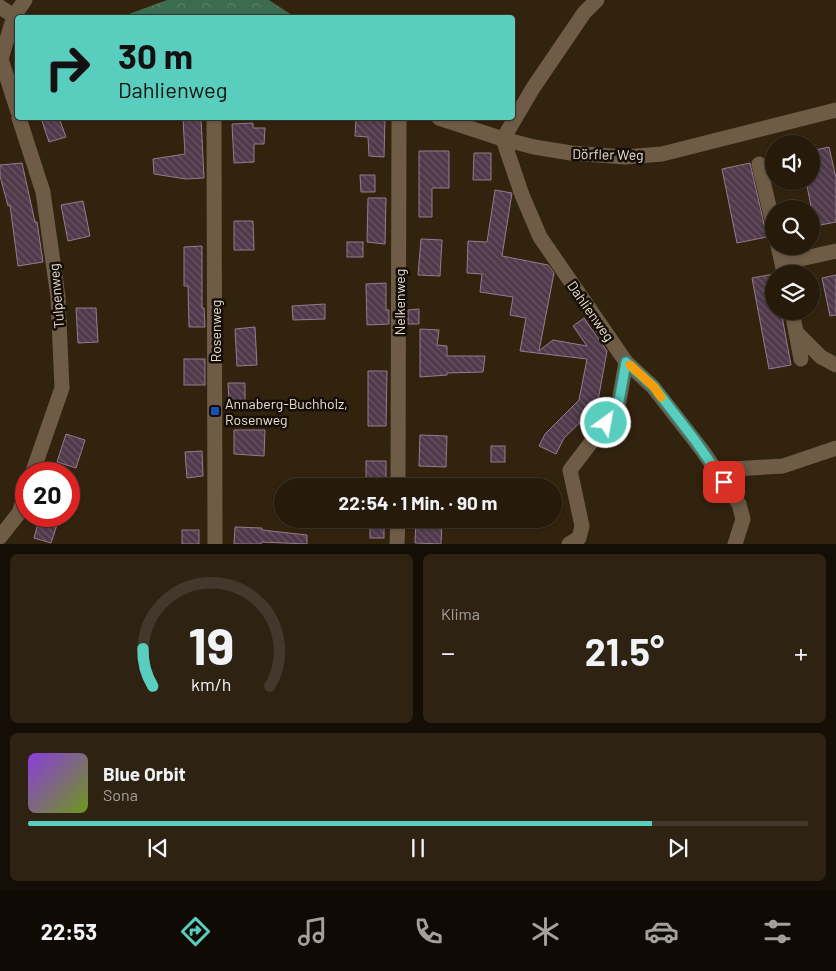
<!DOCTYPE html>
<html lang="de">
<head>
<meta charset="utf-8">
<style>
	body { margin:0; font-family:Barlow,sans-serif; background:#2e2313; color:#f1f3f6; height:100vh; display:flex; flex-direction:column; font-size:19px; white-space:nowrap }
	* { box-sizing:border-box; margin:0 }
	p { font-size:16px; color:#a4a19c }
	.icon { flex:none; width:28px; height:28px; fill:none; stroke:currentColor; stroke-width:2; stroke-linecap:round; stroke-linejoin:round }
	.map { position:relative; height:544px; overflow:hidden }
	.drawer { display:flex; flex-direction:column; gap:10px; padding:10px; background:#150e06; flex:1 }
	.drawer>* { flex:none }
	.top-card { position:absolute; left:15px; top:15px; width:500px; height:105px; border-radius:5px; box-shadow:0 1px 4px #0004,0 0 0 1px #42382b; background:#59cebe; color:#111; overflow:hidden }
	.fabs { position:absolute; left:765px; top:135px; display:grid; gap:10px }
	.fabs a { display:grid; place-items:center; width:55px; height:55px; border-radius:50%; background:#261a0a; box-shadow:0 1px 4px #0004,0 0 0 1px #42382b; font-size:25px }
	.speed { position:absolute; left:15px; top:462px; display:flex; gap:10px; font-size:25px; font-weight:700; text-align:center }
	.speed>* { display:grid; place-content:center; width:65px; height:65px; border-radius:50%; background:#261a0a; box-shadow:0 1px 4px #0004,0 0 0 1px #42382b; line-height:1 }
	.speed .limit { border:8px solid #d22; background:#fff; color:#111 }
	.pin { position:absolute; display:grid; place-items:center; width:42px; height:42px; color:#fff; margin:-21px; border-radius:10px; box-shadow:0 2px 8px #0006 }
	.me { position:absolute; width:55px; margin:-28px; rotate:32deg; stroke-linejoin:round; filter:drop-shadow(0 0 4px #0008) }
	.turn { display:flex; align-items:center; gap:18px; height:105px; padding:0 20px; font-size:22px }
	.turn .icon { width:65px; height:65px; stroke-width:2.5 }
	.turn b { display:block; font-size:35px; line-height:42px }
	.big { font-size:38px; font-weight:700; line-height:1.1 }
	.drawer .tile { flex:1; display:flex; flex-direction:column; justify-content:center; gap:8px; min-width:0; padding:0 18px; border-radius:8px; background:#2e2313 }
	.drawer .dial { align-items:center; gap:0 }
	.dial svg { height:130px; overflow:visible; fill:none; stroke:#42382b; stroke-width:7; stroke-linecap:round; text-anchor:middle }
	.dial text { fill:#f1f3f6; stroke:none }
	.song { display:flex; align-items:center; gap:15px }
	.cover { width:60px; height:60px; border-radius:8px; background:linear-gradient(135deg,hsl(270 70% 55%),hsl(80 70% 35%)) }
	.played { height:5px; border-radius:2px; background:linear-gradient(90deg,#59cebe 80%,#42382b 80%) }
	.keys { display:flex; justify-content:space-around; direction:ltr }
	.heat { display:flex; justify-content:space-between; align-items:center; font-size:28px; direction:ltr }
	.drawer .tiles { flex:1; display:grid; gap:10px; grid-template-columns:1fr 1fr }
	.tile:last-child { grid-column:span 2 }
	.trip { position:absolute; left:274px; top:478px; width:288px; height:50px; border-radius:25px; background:#261a0a; box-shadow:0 1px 4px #0004,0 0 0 1px #42382b; font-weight:700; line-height:50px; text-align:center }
	.tabs { display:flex; height:80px; justify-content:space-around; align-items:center; background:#0f0a04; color:#a4a19c }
	.tabs .icon { width:35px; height:35px }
	.tabs .on { color:#59cebe }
	.tabs b { font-size:22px; color:#f1f3f6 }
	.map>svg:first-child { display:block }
	.forest { fill:url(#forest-crowns) }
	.building { fill:url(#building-back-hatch); stroke:#947b8f }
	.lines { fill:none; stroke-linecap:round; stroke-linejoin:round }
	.minor { stroke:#6e5c46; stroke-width:15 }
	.route-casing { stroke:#3a867c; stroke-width:12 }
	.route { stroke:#59cebe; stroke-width:9 }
	.slow { stroke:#f59e0b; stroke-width:9 }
	.transit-dot { fill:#1a4fb4; stroke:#150e06; stroke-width:2 }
	.labels { text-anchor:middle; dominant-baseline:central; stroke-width:5; stroke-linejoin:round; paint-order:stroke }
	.street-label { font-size:14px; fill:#eadfd2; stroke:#150e06 }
	.poi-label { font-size:14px; fill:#eadfd2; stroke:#150e06; text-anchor:start }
</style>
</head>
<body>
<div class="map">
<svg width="836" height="544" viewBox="0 0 836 544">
	<defs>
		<pattern id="forest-crowns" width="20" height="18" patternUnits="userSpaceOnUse" patternTransform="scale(1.25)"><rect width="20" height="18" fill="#3c6b4f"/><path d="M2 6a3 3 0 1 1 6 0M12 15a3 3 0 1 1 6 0" fill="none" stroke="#588067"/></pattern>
		<pattern id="building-back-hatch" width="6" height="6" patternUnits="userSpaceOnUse" patternTransform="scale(1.25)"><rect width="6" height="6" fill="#4f394a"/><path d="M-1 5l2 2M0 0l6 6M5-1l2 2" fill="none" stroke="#685563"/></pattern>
	</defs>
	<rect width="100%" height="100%" fill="#32230e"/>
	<polygon class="forest" points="167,0 269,0 295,17 121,17"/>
	<g class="building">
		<polygon points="41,118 59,118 66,137 49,142"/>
		<polygon points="201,118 204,178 186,179 154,174 153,159 185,154 183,119"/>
		<polygon points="356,118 385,118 384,157 369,156 368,137 355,136"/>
		<polygon points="253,123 253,128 265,128 264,144 254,144 254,162 234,163 232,124"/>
		<polygon points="829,147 836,178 836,222 815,226 806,181 811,181 811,151"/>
		<polygon points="419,151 449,151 449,188 432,188 432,217 419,217"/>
		<polygon points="474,153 491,153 491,180 473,180"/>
		<polygon points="22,163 35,222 37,222 43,262 18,266 10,205 8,206 0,176 0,165"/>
		<polygon points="750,163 767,237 737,243 722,169"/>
		<polygon points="360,175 375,175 375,192 361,192"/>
		<polygon points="495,190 512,193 502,256 548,265 554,273 539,351 553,340 587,346 573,326 584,318 607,351 597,406 564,438 556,454 539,446 545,434 579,400 587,359 520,351 526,318 510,315 513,297 480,292 482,274 467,273 468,241 487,242"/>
		<polygon points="368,198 386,198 385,244 367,242"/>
		<polygon points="83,201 90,236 68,241 61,205"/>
		<polygon points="234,221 253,221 254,250 234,250"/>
		<polygon points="421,239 442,240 440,276 418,275"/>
		<rect x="347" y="242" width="16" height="15"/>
		<polygon points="202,246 202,308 204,308 205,327 189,327 188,286 184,286 184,247"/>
		<polygon points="774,274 774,311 781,311 791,365 769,369 752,278"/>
		<polygon points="836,275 836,315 830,316 822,278"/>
		<polygon points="386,283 386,310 389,310 389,324 367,325 366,284"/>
		<polygon points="325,304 325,319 293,320 292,306"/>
		<polygon points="76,308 96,308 98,342 78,343"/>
		<polygon points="419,309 419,324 408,324 408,310"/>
		<polygon points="255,327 257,365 237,366 235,329"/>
		<polygon points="420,329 439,330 437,345 447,346 447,356 485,356 483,372 447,373 447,375 420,377"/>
		<rect x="184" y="359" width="21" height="26"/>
		<polygon points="368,371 387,371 386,426 368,426"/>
		<polygon points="228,383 245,383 245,402 229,402"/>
		<polygon points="234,430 265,430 264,456 234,454"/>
		<polygon points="66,434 85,440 76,468 57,462"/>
		<polygon points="420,435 447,436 446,467 419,466"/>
		<rect x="491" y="446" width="14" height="16"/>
		<polygon points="202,451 203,476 187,478 185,452"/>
		<rect x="366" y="461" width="20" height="25"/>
		<polygon points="40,516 58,522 51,543 34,538"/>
		<polygon points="416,519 442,521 441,544 415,543"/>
		<rect x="370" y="524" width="14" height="14"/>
		<polygon points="235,527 262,528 262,530 307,535 307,544 261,542 261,544 234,544"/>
		<rect x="182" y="530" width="17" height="14"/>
	</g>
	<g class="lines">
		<g class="minor">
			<polyline points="597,0 584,13 533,88 503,139 522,195 540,237 626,362 653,387 702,450 739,504 743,519 735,544"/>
			<polyline points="0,7 14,16"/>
			<polyline points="18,112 1,59 14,16 25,0"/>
			<polyline points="19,118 43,192 58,297 62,388 32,474"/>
			<polyline points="214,118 215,544"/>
			<polyline points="439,118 503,139 534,147 571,153 625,157 662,154 836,110"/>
			<polyline points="759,164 774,228"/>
			<polyline points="778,246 782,263"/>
			<polyline points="784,274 782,263 836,251"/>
			<polyline points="792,311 801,359"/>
			<polyline points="796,332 821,357 836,365"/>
			<polyline points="716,470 783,466 836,448"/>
			<polyline points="398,486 399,118"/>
			<polyline points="0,537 19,513 26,492"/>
			<polyline points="397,544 398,519"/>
			<polyline points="569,544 579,538 582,526 570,470 618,407 626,362"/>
		</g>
	</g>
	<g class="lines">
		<g class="route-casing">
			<polyline id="route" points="606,423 618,407 626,362 654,387 694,439 724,482"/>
		</g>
		<use href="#route" class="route"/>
		<polyline class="slow" points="630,365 654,387 661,397"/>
	</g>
	<rect class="transit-dot" x="210" y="406" width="10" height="10" rx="2.5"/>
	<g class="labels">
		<g class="street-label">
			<text transform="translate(608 154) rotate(1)">Dörfler Weg</text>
			<text transform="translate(56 296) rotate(-95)">Tulpenweg</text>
			<text transform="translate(399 302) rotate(-90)">Nelkenweg</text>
			<text transform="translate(591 311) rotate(55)">Dahlienweg</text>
			<text transform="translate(215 331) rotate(-90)">Rosenweg</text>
		</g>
		<g class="poi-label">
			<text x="225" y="403">Annaberg-Buchholz,<tspan x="225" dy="16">Rosenweg</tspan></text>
		</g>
	</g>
</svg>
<div class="fabs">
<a><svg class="icon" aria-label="sound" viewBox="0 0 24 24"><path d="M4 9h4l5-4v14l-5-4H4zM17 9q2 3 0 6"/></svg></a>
<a><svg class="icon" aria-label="search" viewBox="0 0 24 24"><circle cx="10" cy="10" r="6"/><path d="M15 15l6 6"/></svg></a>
<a><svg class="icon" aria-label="layers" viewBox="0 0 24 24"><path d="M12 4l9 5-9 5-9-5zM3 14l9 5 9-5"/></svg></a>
</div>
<div class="speed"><div class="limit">20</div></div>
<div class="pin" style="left:724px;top:482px;background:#d93025"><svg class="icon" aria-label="arrive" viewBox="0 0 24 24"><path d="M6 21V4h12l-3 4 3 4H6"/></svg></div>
<svg class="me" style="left:606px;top:423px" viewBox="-20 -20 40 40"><circle r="17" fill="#59cebe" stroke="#fff" stroke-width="3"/><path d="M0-11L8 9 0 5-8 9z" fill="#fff"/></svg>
<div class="trip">22:54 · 1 Min. · 90 m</div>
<div class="top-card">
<div class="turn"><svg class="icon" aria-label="right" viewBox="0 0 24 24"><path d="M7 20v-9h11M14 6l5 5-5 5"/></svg><div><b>30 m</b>Dahlienweg</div></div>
</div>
</div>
<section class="drawer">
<div class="tiles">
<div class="tile dial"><svg viewBox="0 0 100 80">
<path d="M14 69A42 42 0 1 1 86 69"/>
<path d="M14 69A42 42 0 0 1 8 46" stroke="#59cebe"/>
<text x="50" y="56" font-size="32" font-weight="700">19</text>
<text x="50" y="72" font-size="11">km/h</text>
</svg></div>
<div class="tile"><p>Klima</p>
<div class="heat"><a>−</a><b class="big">21.5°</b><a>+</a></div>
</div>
<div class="tile">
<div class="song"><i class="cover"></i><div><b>Blue Orbit</b><p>Sona</p></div></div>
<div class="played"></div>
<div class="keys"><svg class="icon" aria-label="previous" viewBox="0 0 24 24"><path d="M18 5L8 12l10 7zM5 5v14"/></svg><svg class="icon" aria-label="pause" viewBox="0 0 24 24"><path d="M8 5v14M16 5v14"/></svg><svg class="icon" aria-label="next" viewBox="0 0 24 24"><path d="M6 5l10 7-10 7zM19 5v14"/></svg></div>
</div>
</div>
</section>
<nav class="tabs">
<b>22:53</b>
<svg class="icon on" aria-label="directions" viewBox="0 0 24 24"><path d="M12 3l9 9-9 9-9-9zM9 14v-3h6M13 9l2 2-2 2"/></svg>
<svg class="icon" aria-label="music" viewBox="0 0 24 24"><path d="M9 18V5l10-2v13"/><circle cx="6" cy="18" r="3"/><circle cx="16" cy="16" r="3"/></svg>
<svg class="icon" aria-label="phone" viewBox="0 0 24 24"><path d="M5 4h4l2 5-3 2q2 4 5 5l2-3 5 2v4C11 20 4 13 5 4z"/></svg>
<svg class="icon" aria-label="climate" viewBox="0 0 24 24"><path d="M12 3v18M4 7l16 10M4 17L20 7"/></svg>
<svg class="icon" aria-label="car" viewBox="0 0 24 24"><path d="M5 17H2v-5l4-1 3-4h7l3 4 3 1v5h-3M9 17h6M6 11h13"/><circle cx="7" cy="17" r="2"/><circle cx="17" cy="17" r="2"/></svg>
<svg class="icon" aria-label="filters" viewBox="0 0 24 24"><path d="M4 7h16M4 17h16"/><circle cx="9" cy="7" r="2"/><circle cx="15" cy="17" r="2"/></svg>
</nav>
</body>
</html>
